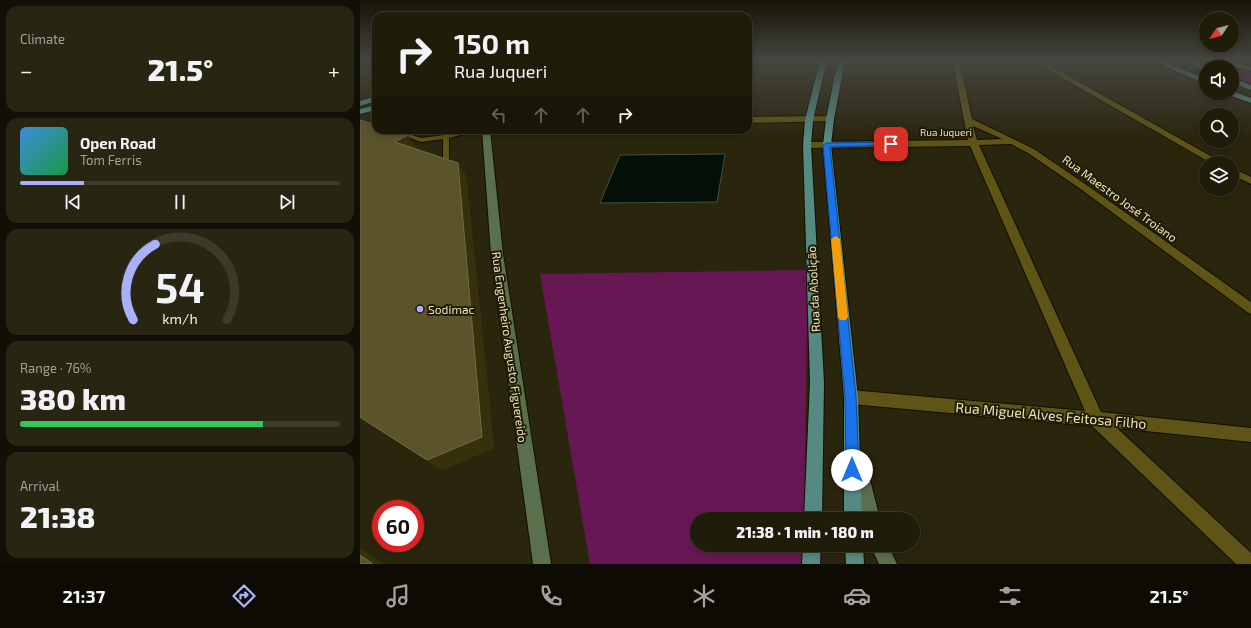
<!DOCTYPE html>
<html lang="en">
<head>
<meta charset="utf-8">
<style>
	body { margin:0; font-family:"Exo 2",sans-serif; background:#282513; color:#f1f3f6; height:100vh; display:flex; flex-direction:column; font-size:15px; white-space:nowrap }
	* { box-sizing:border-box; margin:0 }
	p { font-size:13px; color:#a2a19c }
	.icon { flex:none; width:22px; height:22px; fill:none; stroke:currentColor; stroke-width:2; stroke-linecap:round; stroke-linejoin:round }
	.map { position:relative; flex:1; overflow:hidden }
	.panel { display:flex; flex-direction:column; gap:6px; padding:6px; background:#120f06; width:360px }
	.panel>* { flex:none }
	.hud { position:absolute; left:12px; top:12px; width:380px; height:122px; border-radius:12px; box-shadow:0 2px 6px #0003,0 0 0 1px #3d3a2b; background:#201c0a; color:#f1f3f6; overflow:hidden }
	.needle { width:26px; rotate:234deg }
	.fabs { position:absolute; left:839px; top:12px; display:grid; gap:8px }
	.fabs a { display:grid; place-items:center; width:40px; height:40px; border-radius:50%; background:#201c0a; box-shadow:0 2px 6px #0003,0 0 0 1px #3d3a2b; font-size:20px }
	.speed { position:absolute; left:12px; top:500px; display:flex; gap:8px; font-size:20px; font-weight:700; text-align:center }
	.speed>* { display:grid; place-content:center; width:52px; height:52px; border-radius:50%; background:#201c0a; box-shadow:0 2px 6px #0003,0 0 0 1px #3d3a2b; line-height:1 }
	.speed .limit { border:6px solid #d22; background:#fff; color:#111 }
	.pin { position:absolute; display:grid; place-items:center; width:34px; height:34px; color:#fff; margin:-17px; border-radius:8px; box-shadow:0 2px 6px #0006 }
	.me { position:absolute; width:44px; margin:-22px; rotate:0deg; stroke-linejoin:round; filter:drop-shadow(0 0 3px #0008) }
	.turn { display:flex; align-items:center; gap:14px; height:84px; padding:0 16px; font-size:18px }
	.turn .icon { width:52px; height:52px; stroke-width:2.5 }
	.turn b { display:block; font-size:28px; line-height:34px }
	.lanes { display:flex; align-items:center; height:38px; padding:0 16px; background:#0003; justify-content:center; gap:20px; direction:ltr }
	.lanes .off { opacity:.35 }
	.big { font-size:30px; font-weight:800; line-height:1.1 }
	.panel .widget { flex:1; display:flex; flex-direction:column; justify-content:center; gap:6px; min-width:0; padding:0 14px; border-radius:12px; background:#282513 }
	.panel .dial { align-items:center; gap:0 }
	.dial svg { height:104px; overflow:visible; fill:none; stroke:#3d3a2b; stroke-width:7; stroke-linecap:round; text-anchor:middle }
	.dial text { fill:#f1f3f6; stroke:none }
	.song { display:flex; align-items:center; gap:12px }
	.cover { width:48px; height:48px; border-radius:6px; background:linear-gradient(135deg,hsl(210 70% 55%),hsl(140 70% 35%)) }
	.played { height:4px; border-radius:2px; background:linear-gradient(90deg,#a9b0fc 20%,#3d3a2b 20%) }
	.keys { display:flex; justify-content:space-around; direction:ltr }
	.heat { display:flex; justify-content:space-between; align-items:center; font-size:22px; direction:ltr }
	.charge { height:6px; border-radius:3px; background:linear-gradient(90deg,#34c759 76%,#3d3a2b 0) }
	.trip { position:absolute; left:330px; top:512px; width:230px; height:40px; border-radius:20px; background:#201c0a; box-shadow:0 2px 6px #0003,0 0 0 1px #3d3a2b; font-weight:800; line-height:40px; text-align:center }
	.tabs { display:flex; height:64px; justify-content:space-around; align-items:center; background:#0d0b04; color:#a2a19c }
	.tabs .icon { width:28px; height:28px }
	.tabs .on { color:#a9b0fc }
	.tabs b { font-size:18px; color:#f1f3f6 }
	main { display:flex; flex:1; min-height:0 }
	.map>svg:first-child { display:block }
	.green { fill:#671854 }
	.water { fill:#021008; stroke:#484f3e }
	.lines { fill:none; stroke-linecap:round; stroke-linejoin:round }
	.lane-casing { stroke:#130e00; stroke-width:2 }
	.street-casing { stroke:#130e00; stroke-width:2 }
	.secondary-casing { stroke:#130e00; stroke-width:2 }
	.primary-casing { stroke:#130e00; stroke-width:2 }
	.lane { fill:#5e5416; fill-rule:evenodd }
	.street { fill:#5e5416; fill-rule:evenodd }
	.secondary { fill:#5a6f4c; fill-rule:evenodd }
	.primary { fill:#558a82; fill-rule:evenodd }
	.wall { fill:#4a4319 }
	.shaded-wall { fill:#36300d }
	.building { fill:#5b542b; stroke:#726b42 }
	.route { fill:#1a73e8; stroke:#114b97 }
	.slow { fill:#f59e0b }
	.poi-dot { fill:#a9b0fc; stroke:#201c04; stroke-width:1.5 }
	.labels { text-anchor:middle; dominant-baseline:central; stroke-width:4; stroke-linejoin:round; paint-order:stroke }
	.far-street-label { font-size:10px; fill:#eae3bd; stroke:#201c04 }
	.street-label { font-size:12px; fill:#eae3bd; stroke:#201c04 }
	.poi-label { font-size:12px; fill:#eae3bd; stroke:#201c04; text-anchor:start }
	.near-street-label { font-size:14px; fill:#eae3bd; stroke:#201c04 }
</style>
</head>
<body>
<main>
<section class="panel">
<div class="widget"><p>Climate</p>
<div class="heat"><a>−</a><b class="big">21.5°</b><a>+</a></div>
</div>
<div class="widget">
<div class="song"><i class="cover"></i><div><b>Open Road</b><p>Tom Ferris</p></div></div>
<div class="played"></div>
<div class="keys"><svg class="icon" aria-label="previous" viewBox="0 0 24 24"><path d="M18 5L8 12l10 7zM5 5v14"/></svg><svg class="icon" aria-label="pause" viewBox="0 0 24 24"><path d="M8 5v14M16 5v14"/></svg><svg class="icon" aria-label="next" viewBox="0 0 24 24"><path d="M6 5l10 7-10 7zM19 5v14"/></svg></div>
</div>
<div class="widget dial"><svg viewBox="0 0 100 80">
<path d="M14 69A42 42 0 1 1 86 69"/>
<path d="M14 69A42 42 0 0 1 31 11" stroke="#a9b0fc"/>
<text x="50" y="56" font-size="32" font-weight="700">54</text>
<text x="50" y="72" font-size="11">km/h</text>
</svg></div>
<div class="widget"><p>Range · 76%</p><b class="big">380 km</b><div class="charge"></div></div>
<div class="widget"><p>Arrival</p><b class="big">21:38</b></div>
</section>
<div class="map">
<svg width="891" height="564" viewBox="0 0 891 564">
	<rect width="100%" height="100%" fill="#2a250d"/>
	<g class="green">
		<polygon points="872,68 891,73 891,83 872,76"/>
		<polygon points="448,270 444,519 337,519 337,545 443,545 443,564 230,564 180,274"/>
	</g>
	<polygon class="water" points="365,154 357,202 240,203 260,155"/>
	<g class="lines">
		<g class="lane-casing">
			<g id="lane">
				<polygon points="16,116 16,127 10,124 14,117"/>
				<polygon points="28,130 37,130 61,138 84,135 87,130 93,130 92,133 107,130 119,130 89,138 89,159 86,161 83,159 83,139 61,142"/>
			</g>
		</g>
		<g class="street-casing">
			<g id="street">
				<path d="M592,60H599L612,119L674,149L728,186L891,302V314L887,312L722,190L668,153L651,144L619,145L741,412L891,428V442L757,428L891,553V564H876L732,426L491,404L486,402L484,397L486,392L491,390L725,411L610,146L447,148L443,145L447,142L608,140ZM613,126L640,138L642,139L617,140Z"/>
				<polygon points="671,60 680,60 863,163 851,163"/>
				<polygon points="470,116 474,119 473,121 388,123 388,117"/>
				<polygon points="872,168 891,177 891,184 872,175"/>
			</g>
		</g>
		<g class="secondary-casing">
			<g id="secondary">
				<polygon points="122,130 130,130 143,254 191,564 173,564 131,254"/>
				<polygon points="498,456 504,458 506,464 520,519 502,519 490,464 492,458"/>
				<polygon points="510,545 528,545 537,564 519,564"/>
			</g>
		</g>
		<g class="primary-casing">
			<g id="primary">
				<polygon points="460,60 467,60 453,120 451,145 464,382 462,519 444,519 450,382 443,145 445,120"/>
				<polygon points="478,60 485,60 474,119 471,145 498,397 502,519 484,519 484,397 463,145 466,119"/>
				<polygon points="790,60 800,60 846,79 846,84"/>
				<polygon points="822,60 831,60 846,67 846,72"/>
				<polygon points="851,60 864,60 891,67 891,71"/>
				<polygon points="872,78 891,85 891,90 872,83"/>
				<polygon points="872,91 891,98 891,103 869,95 868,93 872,93"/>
				<polygon points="16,96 16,101 0,106 0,101"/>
				<polygon points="16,105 16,110 0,114 0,109"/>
				<polygon points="443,545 461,545 460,564 442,564"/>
				<polygon points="485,545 503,545 504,564 486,564"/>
			</g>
		</g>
		<use href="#lane" class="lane"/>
		<use href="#street" class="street"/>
		<use href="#secondary" class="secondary"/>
		<use href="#primary" class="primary"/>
	</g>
	<polygon class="wall" points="0,120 56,148 55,149 98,163 106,176 134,448 82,470 0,418"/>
	<g class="shaded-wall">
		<polygon points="48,135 56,148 44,155 35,142"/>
		<polygon points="98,163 106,176 134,448 82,470 67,460"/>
		<polygon points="0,548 23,564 13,564 0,555"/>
	</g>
	<g class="building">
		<polygon points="0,120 16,125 16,130 32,130 48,135 35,142 98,163 122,437 67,460 0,417"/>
		<polygon points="0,555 13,564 0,564"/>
	</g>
	<linearGradient id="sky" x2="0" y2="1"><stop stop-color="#171407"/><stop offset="0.43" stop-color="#444640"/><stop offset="1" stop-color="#444640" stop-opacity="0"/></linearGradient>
	<rect width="891" height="139" fill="url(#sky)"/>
	<polygon class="route" points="531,142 535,144 534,145 470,147 496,397 499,470 497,475 492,477 488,475 486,470 485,397 463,145 467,143"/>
	<polygon class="slow" points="476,236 480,239 488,317 486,320 480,320 478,317 471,239"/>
	<circle class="poi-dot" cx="60" cy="309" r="4"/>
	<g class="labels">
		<g class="far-street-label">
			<text x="586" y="132">Rua Juqueri</text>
		</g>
		<g class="street-label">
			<text transform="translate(760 198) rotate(36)">Rua Maestro José Troiano</text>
			<text transform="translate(453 289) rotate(-93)">Rua da Abolição</text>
			<text transform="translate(150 347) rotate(82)">Rua Engenheiro Augusto Figuereido</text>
		</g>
		<g class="poi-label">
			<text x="68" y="309">Sodimac</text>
		</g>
		<g class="near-street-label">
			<text transform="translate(691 415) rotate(5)">Rua Miguel Alves Feitosa Filho</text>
		</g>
	</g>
</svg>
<div class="fabs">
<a><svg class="needle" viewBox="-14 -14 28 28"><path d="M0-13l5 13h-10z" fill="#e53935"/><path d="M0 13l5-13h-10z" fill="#a2a19c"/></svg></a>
<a><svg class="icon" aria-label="sound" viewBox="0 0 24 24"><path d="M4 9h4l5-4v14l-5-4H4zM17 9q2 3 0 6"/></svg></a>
<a><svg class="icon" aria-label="search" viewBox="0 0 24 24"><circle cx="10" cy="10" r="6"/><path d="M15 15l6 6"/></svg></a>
<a><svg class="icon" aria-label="layers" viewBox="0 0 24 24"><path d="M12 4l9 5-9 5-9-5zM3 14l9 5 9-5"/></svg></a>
</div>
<div class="speed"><div class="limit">60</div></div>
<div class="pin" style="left:531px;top:144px;background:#d93025"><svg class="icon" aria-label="arrive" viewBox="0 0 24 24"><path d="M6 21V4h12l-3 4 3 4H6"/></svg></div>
<svg class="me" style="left:492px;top:470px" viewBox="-20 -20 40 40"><circle r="19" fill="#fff"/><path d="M0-13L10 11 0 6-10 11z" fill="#1a73e8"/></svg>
<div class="trip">21:38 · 1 min · 180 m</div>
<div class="hud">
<div class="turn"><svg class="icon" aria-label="right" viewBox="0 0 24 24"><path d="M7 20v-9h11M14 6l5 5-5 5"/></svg><div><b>150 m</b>Rua Juqueri</div></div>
<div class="lanes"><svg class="icon off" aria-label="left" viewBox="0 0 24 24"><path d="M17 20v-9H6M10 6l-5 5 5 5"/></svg><svg class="icon off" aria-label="ahead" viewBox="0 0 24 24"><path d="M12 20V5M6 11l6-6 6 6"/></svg><svg class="icon off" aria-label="ahead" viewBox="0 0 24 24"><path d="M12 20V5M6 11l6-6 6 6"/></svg><svg class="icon" aria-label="right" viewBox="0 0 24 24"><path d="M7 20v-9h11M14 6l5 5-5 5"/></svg></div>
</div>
</div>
</main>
<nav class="tabs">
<b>21:37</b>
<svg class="icon on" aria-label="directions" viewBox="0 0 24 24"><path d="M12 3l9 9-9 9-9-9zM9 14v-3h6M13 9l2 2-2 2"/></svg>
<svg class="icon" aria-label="music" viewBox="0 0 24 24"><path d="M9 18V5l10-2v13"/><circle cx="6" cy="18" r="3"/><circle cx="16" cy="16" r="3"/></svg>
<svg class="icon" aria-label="phone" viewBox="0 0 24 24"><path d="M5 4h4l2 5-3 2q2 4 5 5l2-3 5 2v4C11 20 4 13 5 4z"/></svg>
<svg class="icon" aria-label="climate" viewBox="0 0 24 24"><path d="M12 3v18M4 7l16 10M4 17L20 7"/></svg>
<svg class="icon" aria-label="car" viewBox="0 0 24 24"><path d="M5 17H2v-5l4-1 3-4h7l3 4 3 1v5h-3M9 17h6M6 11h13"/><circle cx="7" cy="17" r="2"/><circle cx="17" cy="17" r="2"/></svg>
<svg class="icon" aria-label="filters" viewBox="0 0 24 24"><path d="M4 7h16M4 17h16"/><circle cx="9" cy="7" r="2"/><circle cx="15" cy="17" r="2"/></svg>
<b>21.5°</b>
</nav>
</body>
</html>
